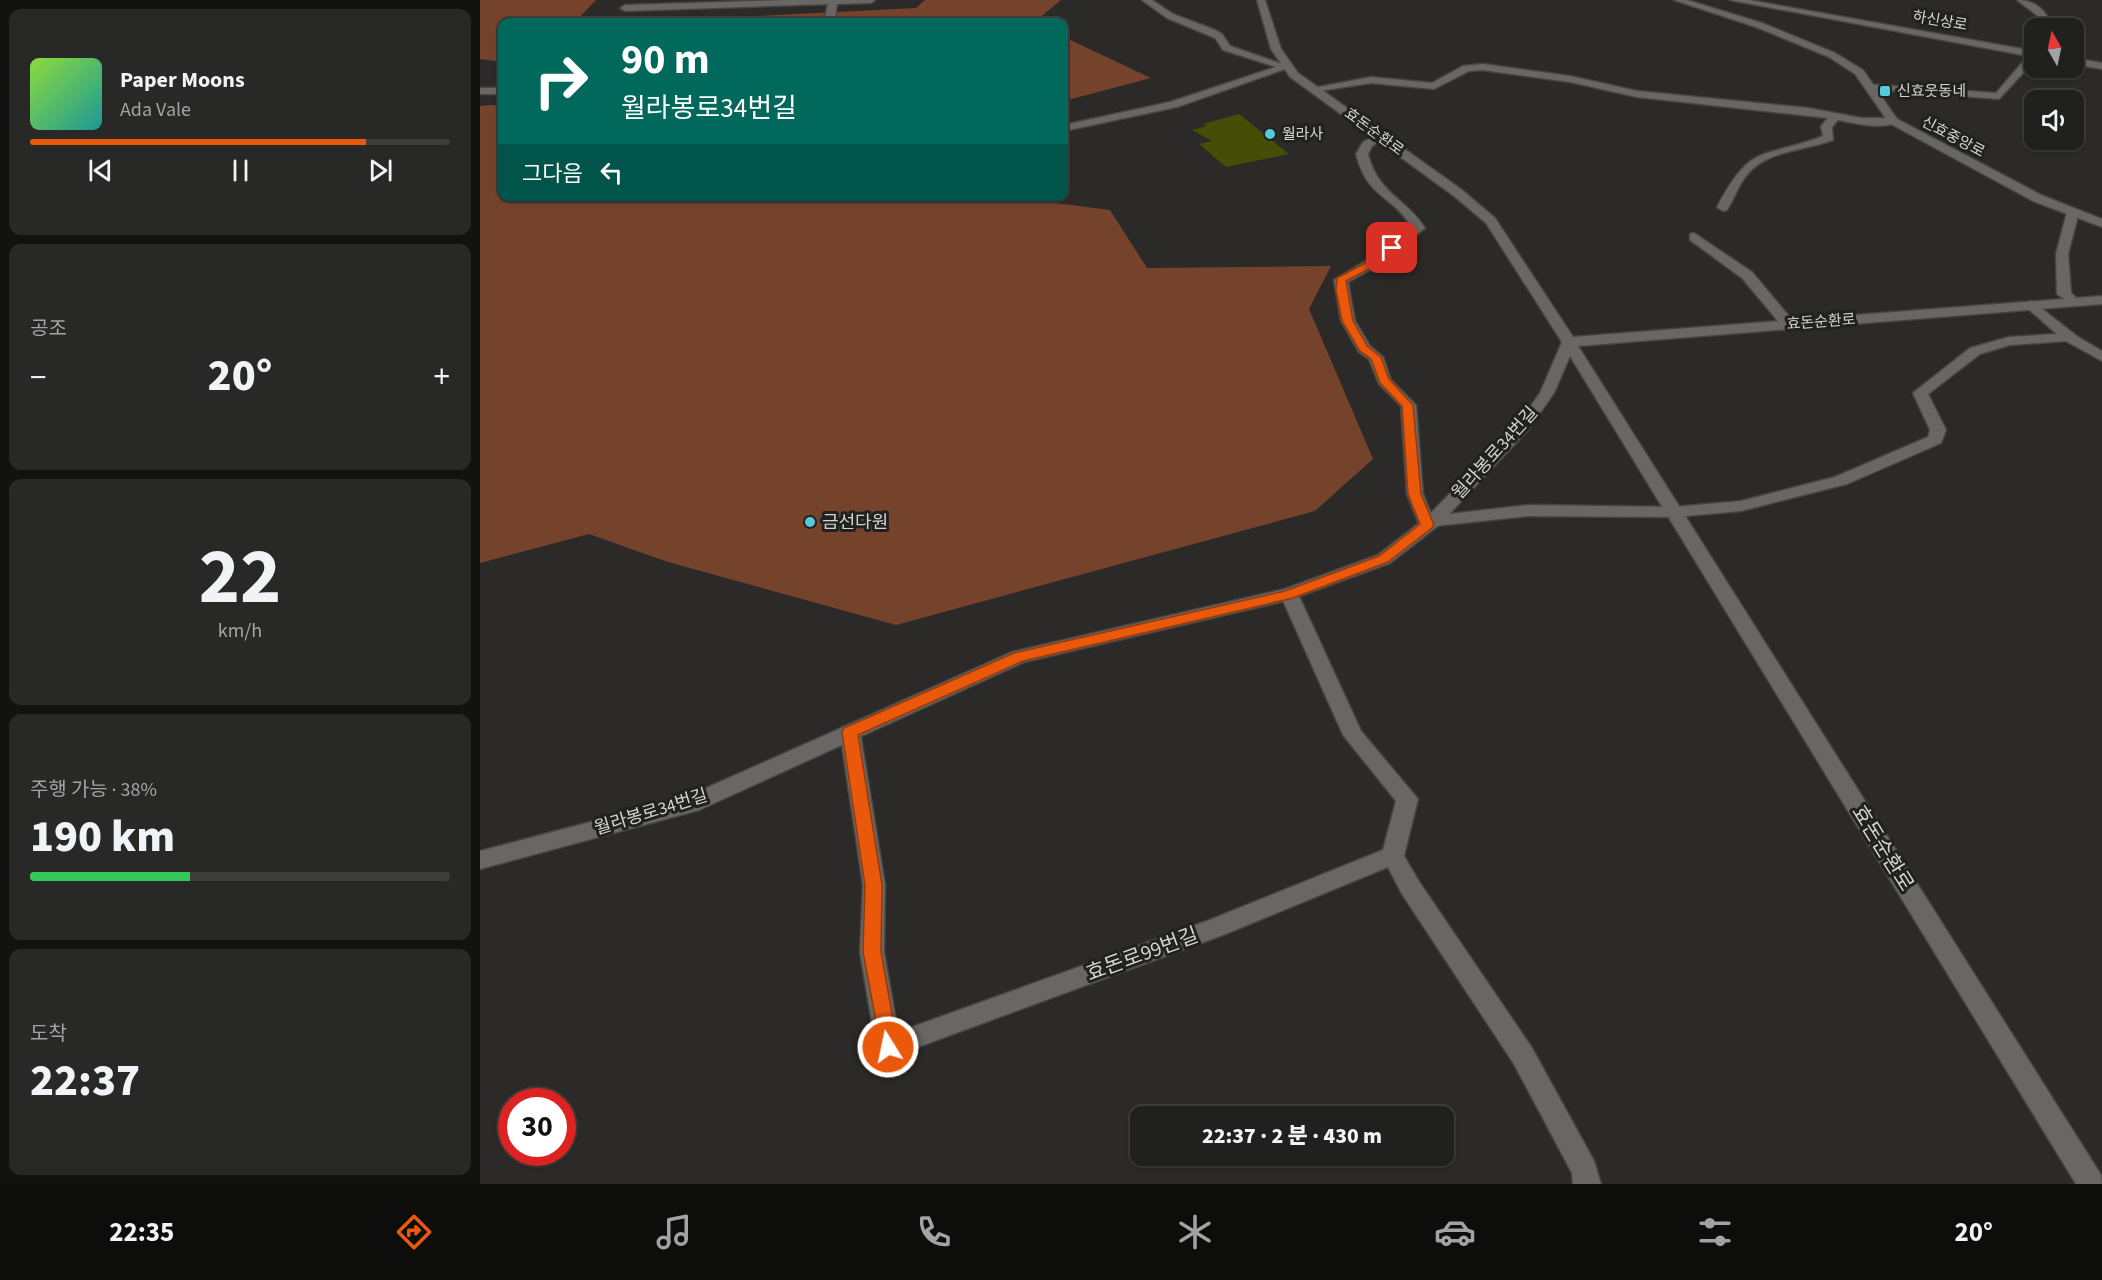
<!DOCTYPE html>
<html lang="ko">
<head>
<meta charset="utf-8">
<style>
	body { margin:0; font-family:"Source Sans 3","Noto Sans KR",sans-serif; background:#282827; color:#f1f3f6; height:100vh; display:flex; flex-direction:column; font-size:22px; white-space:nowrap }
	* { box-sizing:border-box; margin:0 }
	p { font-size:20px; color:#a2a3a4 }
	.icon { flex:none; width:33px; height:33px; fill:none; stroke:currentColor; stroke-width:2; stroke-linecap:round; stroke-linejoin:round }
	.map { position:relative; flex:1; overflow:hidden }
	.details { display:flex; flex-direction:column; gap:9px; padding:9px; background:#121210; width:480px }
	.details>* { flex:none }
	.top-card { position:absolute; left:18px; top:18px; width:570px; height:183px; border-radius:12px; box-shadow:0 2px 4px #0004,0 0 0 2px #3d3e3c; background:#00695c; color:#fff; overflow:hidden }
	.needle { width:39px; rotate:351deg }
	.buttons { position:absolute; left:1544px; top:18px; display:grid; gap:12px }
	.buttons a { display:grid; place-items:center; width:60px; height:60px; border-radius:12px; background:#20201e; box-shadow:0 2px 4px #0004,0 0 0 2px #3d3e3c; font-size:30px }
	.speed { position:absolute; left:18px; top:1088px; display:flex; gap:12px; font-size:30px; font-weight:700; text-align:center }
	.speed>* { display:grid; place-content:center; width:78px; height:78px; border-radius:50%; background:#20201e; box-shadow:0 2px 4px #0004,0 0 0 2px #3d3e3c; line-height:1 }
	.speed .limit { border:9px solid #d22; background:#fff; color:#111 }
	.pin { position:absolute; display:grid; place-items:center; width:51px; height:51px; color:#fff; margin:-26px; border-radius:12px; box-shadow:0 3px 9px #0006 }
	.me { position:absolute; width:66px; margin:-33px; rotate:350deg; stroke-linejoin:round; filter:drop-shadow(0 0 4px #0008) }
	.turn { display:flex; align-items:center; gap:21px; height:126px; padding:0 24px; font-size:27px }
	.turn .icon { width:78px; height:78px; stroke-width:2.5 }
	.turn b { display:block; font-size:42px; line-height:51px }
	.then { display:flex; align-items:center; height:57px; padding:0 24px; background:#0003; gap:12px; font-size:22px }
	.big { font-size:45px; font-weight:800; line-height:1.1 }
	.details .card { flex:1; display:flex; flex-direction:column; justify-content:center; gap:9px; min-width:0; padding:0 21px; border-radius:12px; background:#282827 }
	.details .dial { align-items:center; gap:0 }
	.dial b { font-size:78px; line-height:1 }
	.song { display:flex; align-items:center; gap:18px }
	.cover { width:72px; height:72px; border-radius:9px; background:linear-gradient(135deg,hsl(90 70% 55%),hsl(180 70% 35%)) }
	.played { height:6px; border-radius:3px; background:linear-gradient(90deg,#ea580c 80%,#3d3e3c 80%) }
	.keys { display:flex; justify-content:space-around; direction:ltr }
	.heat { display:flex; justify-content:space-between; align-items:center; font-size:33px; direction:ltr }
	.charge { height:9px; border-radius:4px; background:linear-gradient(90deg,#34c759 38%,#3d3e3c 0) }
	.trip { position:absolute; left:650px; top:1106px; width:324px; height:60px; border-radius:12px; background:#20201e; box-shadow:0 2px 4px #0004,0 0 0 2px #3d3e3c; font-weight:800; line-height:60px; text-align:center }
	.tabs { display:flex; height:96px; justify-content:space-around; align-items:center; background:#0d0d0c; color:#a2a3a4 }
	.tabs .icon { width:42px; height:42px }
	.tabs .selected { color:#ea580c }
	.tabs b { font-size:27px; color:#f1f3f6 }
	main { display:flex; flex:1; min-height:0 }
	.map>svg:first-child { display:block }
	.green { fill:#75432c }
	.building { fill:#464d07 }
	.lines { fill:none; stroke-linecap:round; stroke-linejoin:round }
	.street-casing { stroke:#464543; stroke-width:3 }
	.secondary-casing { stroke:#464543; stroke-width:3 }
	.street { fill:#686764; fill-rule:evenodd }
	.secondary { fill:#686764; fill-rule:evenodd }
	.route { fill:#ea580c; stroke:#983908; stroke-width:1.5 }
	.poi-dot { fill:#54cade; stroke:#21211e; stroke-width:2 }
	.labels { text-anchor:middle; dominant-baseline:central; stroke-width:6; stroke-linejoin:round; paint-order:stroke }
	.far-street-label { font-size:15px; fill:#d3d3d1; stroke:#21211e }
	.far-poi-label { font-size:15px; fill:#d3d3d1; stroke:#21211e; text-anchor:start }
	.street-label { font-size:18px; fill:#d3d3d1; stroke:#21211e }
	.poi-label { font-size:18px; fill:#d3d3d1; stroke:#21211e; text-anchor:start }
	.near-street-label { font-size:21px; fill:#d3d3d1; stroke:#21211e }
</style>
</head>
<body>
<main>
<section class="details">
<div class="card">
<div class="song"><i class="cover"></i><div><b>Paper Moons</b><p>Ada Vale</p></div></div>
<div class="played"></div>
<div class="keys"><svg class="icon" aria-label="previous" viewBox="0 0 24 24"><path d="M18 5L8 12l10 7zM5 5v14"/></svg><svg class="icon" aria-label="pause" viewBox="0 0 24 24"><path d="M8 5v14M16 5v14"/></svg><svg class="icon" aria-label="next" viewBox="0 0 24 24"><path d="M6 5l10 7-10 7zM19 5v14"/></svg></div>
</div>
<div class="card"><p>공조</p>
<div class="heat"><a>−</a><b class="big">20°</b><a>+</a></div>
</div>
<div class="card dial"><b>22</b><p>km/h</p></div>
<div class="card"><p>주행 가능 · 38%</p><b class="big">190 km</b><div class="charge"></div></div>
<div class="card"><p>도착</p><b class="big">22:37</b></div>
</section>
<div class="map">
<svg width="1622" height="1184" viewBox="0 0 1622 1184">
	<rect width="100%" height="100%" fill="#2b2a28"/>
	<g class="green">
		<polygon points="0,0 116,0 95,22 22,22 22,62 0,59"/>
		<polygon points="445,0 581,0 558,19 562,22 157,22 436,8"/>
		<polygon points="584,37 671,78 584,101"/>
		<polygon points="11,105 22,106 22,196 520,196 630,210 667,268 851,266 829,309 893,459 835,511 416,625 188,562 109,534 0,563 0,106"/>
	</g>
	<polygon class="building" points="759,114 809,154 746,167 719,144 732,141 712,130 727,126 723,124"/>
	<g class="lines">
		<g class="street-casing">
			<g id="street">
				<polygon points="308,0 395,0 391,3 357,4 355,18 357,22 349,22 345,18 348,4 145,11 140,8 145,5"/>
				<polygon points="662,0 672,0 693,14 735,30 742,34 750,46 811,67 697,107 584,131 584,125 690,102 796,67 743,50 735,38 687,18"/>
				<polygon points="1250,0 1269,0 1554,51 1554,61 1519,99 1389,89 1385,88 1385,84 1516,93 1548,56"/>
				<path d="M1537,0C1554,0 1569,11 1571,28H1563L1558,16Z"/>
				<polygon points="1593,58 1622,63 1622,69 1593,64"/>
				<path d="M1003,64L1090,76L1157,91L1328,108L1382,118H1413L1418,121C1405,131 1374,123 1358,120L1352,127L1353,140C1324,151 1286,150 1266,176C1258,186 1254,199 1247,210L1243,211L1237,207C1273,140 1281,160 1343,136L1341,126L1348,118L1157,97L1090,82L1003,70L989,71L954,89L891,83L833,92L828,89L891,77L952,83L983,66Z"/>
				<rect x="0" y="88" width="22" height="6"/>
				<path d="M897,135L907,137L892,146L888,154C898,194 925,197 945,228L899,265L868,282L875,321L890,346L903,357L911,380L936,405L943,494L952,516L1048,505L1194,507L1261,501L1355,477L1448,437L1450,430L1433,393L1490,348L1529,337L1577,334L1547,308V302L1552,301L1598,337L1622,351V361L1586,341L1530,345L1500,354L1448,394L1466,430L1461,443L1367,484L1261,511L1194,517L1048,516L955,526L947,530L941,529L927,494L921,406L899,384L889,359L879,352L861,321L854,280L889,259L932,227C912,195 887,198 876,154L883,142Z"/>
				<polygon points="1593,208 1599,212 1588,254 1591,293 1601,302 1594,306 1577,294 1576,254 1587,212"/>
				<polygon points="1214,233 1272,272 1313,321 1313,327 1303,327 1262,278 1210,240 1210,234"/>
				<polygon points="809,588 818,594 881,731 938,799 924,856 938,880 1052,1048 1114,1161 1121,1184 1093,1184 1092,1173 1034,1064 922,894 908,867 743,935 408,1058 399,1055 396,1047 380,952 383,885 360,732 363,727 370,725 377,727 380,732 405,885 404,952 418,1032 727,921 903,850 916,801 863,735 800,594"/>
			</g>
		</g>
		<g class="secondary-casing">
			<g id="secondary">
				<polygon points="777,0 785,0 801,49 818,73 982,190 1015,218 1093,337 1622,296 1622,304 1098,346 1621,1175 1622,1184 1596,1184 1090,356 1074,393 1048,430 959,525 910,563 809,600 544,662 219,810 0,869 0,851 206,797 532,652 805,589 898,555 947,517 1038,424 1060,393 1082,342 1006,223 974,196 810,77 791,49"/>
				<polygon points="1194,0 1207,0 1282,23 1355,53 1383,70 1417,119 1561,195 1622,219 1622,227 1553,201 1409,123 1375,74 1349,57 1276,27"/>
			</g>
		</g>
		<use href="#street" class="street"/>
		<use href="#secondary" class="secondary"/>
	</g>
	<polygon class="route" points="909,246 917,248 898,264 866,281 873,321 888,347 901,357 909,379 933,405 941,494 954,525 952,528 908,562 813,598 543,661 378,735 402,885 401,952 418,1047 415,1053 408,1055 402,1053 383,952 385,885 362,732 364,728 534,653 805,591 899,556 940,524 928,494 922,406 900,383 891,359 880,351 862,321 856,290 857,278 891,260"/>
	<g class="poi-dot">
		<rect x="1399" y="85" width="12" height="12" rx="3"/>
		<circle cx="790" cy="134" r="6"/>
		<circle cx="330" cy="522" r="6"/>
	</g>
	<g class="labels">
		<g class="far-street-label">
			<text transform="translate(1460 21) rotate(10)">하신상로</text>
			<text transform="translate(894 132) rotate(36)">효돈순환로</text>
			<text transform="translate(1473 137) rotate(28)">신효중앙로</text>
			<text transform="translate(1341 322) rotate(-4)">효돈순환로</text>
		</g>
		<g class="far-poi-label">
			<text x="1417" y="91">신효웃동네</text>
			<text x="802" y="134">월라사</text>
		</g>
		<g class="street-label">
			<text transform="translate(1015 453) rotate(-48)">월라봉로34번길</text>
			<text transform="translate(171 812) rotate(-17)">월라봉로34번길</text>
		</g>
		<g class="poi-label">
			<text x="342" y="522">금선다원</text>
		</g>
		<g class="near-street-label">
			<text transform="translate(1403 848) rotate(58)">효돈순환로</text>
			<text transform="translate(662 954) rotate(-20)">효돈로99번길</text>
		</g>
	</g>
</svg>
<div class="buttons">
<a><svg class="needle" viewBox="-14 -14 28 28"><path d="M0-13l5 13h-10z" fill="#e53935"/><path d="M0 13l5-13h-10z" fill="#a2a3a4"/></svg></a>
<a><svg class="icon" aria-label="sound" viewBox="0 0 24 24"><path d="M4 9h4l5-4v14l-5-4H4zM17 9q2 3 0 6"/></svg></a>
</div>
<div class="speed"><div class="limit">30</div></div>
<div class="pin" style="left:912px;top:248px;background:#d93025"><svg class="icon" aria-label="arrive" viewBox="0 0 24 24"><path d="M6 21V4h12l-3 4 3 4H6"/></svg></div>
<svg class="me" style="left:408px;top:1047px" viewBox="-20 -20 40 40"><circle r="17" fill="#ea580c" stroke="#fff" stroke-width="3"/><path d="M0-11L8 9 0 5-8 9z" fill="#fff"/></svg>
<div class="trip">22:37 · 2 분 · 430 m</div>
<div class="top-card">
<div class="turn"><svg class="icon" aria-label="right" viewBox="0 0 24 24"><path d="M7 20v-9h11M14 6l5 5-5 5"/></svg><div><b>90 m</b>월라봉로34번길</div></div>
<div class="then">그다음<svg class="icon" aria-label="left" viewBox="0 0 24 24"><path d="M17 20v-9H6M10 6l-5 5 5 5"/></svg></div>
</div>
</div>
</main>
<nav class="tabs">
<b>22:35</b>
<svg class="icon selected" aria-label="directions" viewBox="0 0 24 24"><path d="M12 3l9 9-9 9-9-9zM9 14v-3h6M13 9l2 2-2 2"/></svg>
<svg class="icon" aria-label="music" viewBox="0 0 24 24"><path d="M9 18V5l10-2v13"/><circle cx="6" cy="18" r="3"/><circle cx="16" cy="16" r="3"/></svg>
<svg class="icon" aria-label="phone" viewBox="0 0 24 24"><path d="M5 4h4l2 5-3 2q2 4 5 5l2-3 5 2v4C11 20 4 13 5 4z"/></svg>
<svg class="icon" aria-label="climate" viewBox="0 0 24 24"><path d="M12 3v18M4 7l16 10M4 17L20 7"/></svg>
<svg class="icon" aria-label="car" viewBox="0 0 24 24"><path d="M5 17H2v-5l4-1 3-4h7l3 4 3 1v5h-3M9 17h6M6 11h13"/><circle cx="7" cy="17" r="2"/><circle cx="17" cy="17" r="2"/></svg>
<svg class="icon" aria-label="filters" viewBox="0 0 24 24"><path d="M4 7h16M4 17h16"/><circle cx="9" cy="7" r="2"/><circle cx="15" cy="17" r="2"/></svg>
<b>20°</b>
</nav>
</body>
</html>
